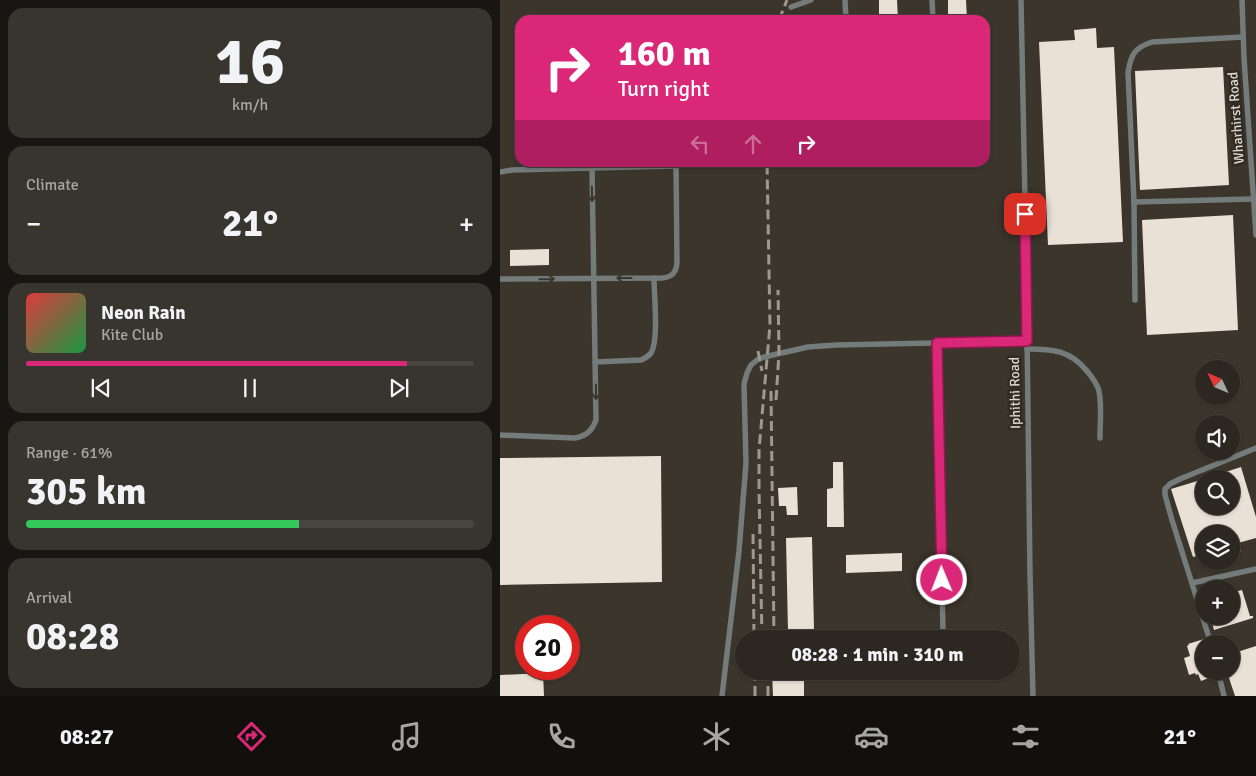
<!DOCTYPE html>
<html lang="en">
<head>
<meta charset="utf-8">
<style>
	body { margin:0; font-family:Signika,sans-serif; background:#38342e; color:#f1f3f6; height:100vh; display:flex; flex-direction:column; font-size:19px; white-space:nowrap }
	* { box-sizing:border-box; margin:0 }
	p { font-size:16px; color:#a6a6a5 }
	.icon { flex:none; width:28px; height:28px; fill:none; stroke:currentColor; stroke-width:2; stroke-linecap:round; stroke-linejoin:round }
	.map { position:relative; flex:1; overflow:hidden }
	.sheet { display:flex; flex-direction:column; gap:8px; padding:8px; background:#181612; width:500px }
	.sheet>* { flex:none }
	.guide { position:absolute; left:15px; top:15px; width:475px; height:152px; border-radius:15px; box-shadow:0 1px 4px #0004,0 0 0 1px #48443f; background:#db2777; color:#fff; overflow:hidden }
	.needle { width:32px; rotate:314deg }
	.tools { position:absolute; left:695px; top:360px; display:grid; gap:10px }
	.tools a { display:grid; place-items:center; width:45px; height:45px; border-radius:50%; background:#2c2821; box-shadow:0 1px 4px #0004,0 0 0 1px #48443f; font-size:25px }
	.speed { position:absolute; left:15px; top:615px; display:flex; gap:10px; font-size:25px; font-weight:700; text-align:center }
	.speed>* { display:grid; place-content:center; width:65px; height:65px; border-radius:50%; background:#2c2821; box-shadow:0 1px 4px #0004,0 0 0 1px #48443f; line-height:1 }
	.speed .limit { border:8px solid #d22; background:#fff; color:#111 }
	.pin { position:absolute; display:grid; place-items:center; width:42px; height:42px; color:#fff; margin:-21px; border-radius:10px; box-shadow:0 2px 8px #0006 }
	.me { position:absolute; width:55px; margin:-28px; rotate:359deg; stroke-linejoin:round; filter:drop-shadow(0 0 4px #0008) }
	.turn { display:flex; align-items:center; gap:18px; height:105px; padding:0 20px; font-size:22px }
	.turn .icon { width:65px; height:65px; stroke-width:2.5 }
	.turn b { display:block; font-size:35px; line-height:42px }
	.lanes { display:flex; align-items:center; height:48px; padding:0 20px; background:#0003; justify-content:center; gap:25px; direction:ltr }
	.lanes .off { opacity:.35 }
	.big { font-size:38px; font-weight:800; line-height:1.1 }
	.sheet .card { flex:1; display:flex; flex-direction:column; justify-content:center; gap:8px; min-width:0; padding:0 18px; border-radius:15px; background:#38342e }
	.sheet .dial { align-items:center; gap:0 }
	.dial b { font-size:65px; line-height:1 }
	.song { display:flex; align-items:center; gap:15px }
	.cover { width:60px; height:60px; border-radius:8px; background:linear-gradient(135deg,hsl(0 70% 55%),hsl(140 70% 35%)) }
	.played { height:5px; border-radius:2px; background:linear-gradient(90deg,#db2777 85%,#48443f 85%) }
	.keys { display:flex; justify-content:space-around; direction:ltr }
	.heat { display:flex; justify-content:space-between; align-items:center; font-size:28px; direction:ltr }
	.charge { height:8px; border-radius:4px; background:linear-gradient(90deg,#34c759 61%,#48443f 0) }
	.trip { position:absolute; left:235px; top:630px; width:285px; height:50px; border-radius:25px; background:#2c2821; box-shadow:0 1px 4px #0004,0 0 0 1px #48443f; font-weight:800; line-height:50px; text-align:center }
	.tabs { display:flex; height:80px; justify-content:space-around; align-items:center; background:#12100d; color:#a6a6a5 }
	.tabs .icon { width:35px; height:35px }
	.tabs .current { color:#db2777 }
	.tabs b { font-size:22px; color:#f1f3f6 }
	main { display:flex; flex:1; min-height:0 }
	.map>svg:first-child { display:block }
	.building { fill:#e9e1d6 }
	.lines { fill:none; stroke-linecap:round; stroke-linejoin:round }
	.lane { stroke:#747b7b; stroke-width:5.5 }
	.rail { stroke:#9d9891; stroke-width:3; stroke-dasharray:10 5; stroke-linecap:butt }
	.oneway { stroke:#3b372f }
	.route-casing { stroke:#8e194d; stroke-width:12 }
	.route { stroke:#db2777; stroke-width:9 }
	.labels { text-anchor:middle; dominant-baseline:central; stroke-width:5; stroke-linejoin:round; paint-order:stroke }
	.street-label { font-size:14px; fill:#dcd8d2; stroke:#312b22 }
</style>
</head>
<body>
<main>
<section class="sheet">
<div class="card dial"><b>16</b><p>km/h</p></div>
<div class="card"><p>Climate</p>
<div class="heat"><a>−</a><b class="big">21°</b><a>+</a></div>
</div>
<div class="card">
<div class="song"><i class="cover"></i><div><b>Neon Rain</b><p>Kite Club</p></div></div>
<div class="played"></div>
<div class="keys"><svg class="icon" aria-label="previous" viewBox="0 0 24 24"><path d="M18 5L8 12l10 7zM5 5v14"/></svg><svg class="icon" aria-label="pause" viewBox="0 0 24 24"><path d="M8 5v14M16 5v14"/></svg><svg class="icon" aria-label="next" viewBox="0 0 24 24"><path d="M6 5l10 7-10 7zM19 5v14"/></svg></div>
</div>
<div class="card"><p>Range · 61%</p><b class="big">305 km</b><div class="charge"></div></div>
<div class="card"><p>Arrival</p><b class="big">08:28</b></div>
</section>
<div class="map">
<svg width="756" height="696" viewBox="0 0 756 696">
	<rect width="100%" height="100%" fill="#3b352c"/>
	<g class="building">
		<polygon points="379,0 397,0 398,20 379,20"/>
		<polygon points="448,0 466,0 467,20 448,20"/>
		<polygon points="596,28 597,48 614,47 623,242 548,245 539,42 575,40 574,30"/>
		<polygon points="723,67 729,185 640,190 635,71"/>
		<polygon points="733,215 738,330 647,335 642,220"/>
		<polygon points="49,249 49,265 10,266 10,250"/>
		<polygon points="161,456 162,582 0,585 0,458"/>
		<polygon points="333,462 343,462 344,527 327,527 327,489 333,488"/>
		<polygon points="741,467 756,517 756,538 738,543 741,551 731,554 731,534 704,534 704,554 693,557 671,489 704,479 704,506 731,506 731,479 710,479 710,477"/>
		<polygon points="297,487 298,515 287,515 286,506 279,506 278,488"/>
		<polygon points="312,537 314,631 288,631 286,538"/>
		<polygon points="402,553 402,571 346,573 346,555"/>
		<polygon points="742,590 750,616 753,616 753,618 714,630 710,616 731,616 731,593"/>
		<polygon points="704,639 704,671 713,671 714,676 701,681 698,674 696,675 695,673 689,675 684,658 690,656 687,646 689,645 688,644"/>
		<polygon points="756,646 756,696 735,696 728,675 731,674 731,654"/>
		<polygon points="272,671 304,671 304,696 273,696"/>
		<polygon points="43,673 44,696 0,696 0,675"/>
	</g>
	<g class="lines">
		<g class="lane">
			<polyline points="345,0 346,20"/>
			<polyline points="432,0 433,20"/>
			<polyline points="521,0 526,250 530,574 533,696"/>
			<polyline points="742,0 744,58 756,235"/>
			<polyline points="291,7 311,0"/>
			<polyline points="92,168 176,166"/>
			<path d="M0,172L12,170L92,168L96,420C92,431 86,436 75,438L0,435"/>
			<polyline points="634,202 753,199"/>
			<path d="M0,279L162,278C172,277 176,273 177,263L176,162"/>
			<path d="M635,300L634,202L628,72C631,55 634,48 652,42L743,37"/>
			<polyline points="437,343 443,631"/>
			<path d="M527,349C552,349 570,350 587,371C592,377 597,383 599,391C602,406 600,423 600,438"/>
			<path d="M95,362L141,360C145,358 148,357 151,353C159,340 154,295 154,278"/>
			<polyline points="692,583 756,569"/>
			<polyline points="711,644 672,520 665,495 665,489 670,484 680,479 756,448"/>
			<polyline points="718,671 724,696"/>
			<polyline points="222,696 239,551 246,463 244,384 247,373 251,365 257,360 264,357 308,347 336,345 527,341"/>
		</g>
		<g class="rail">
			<polyline points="279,20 287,0"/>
			<polyline points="258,351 262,371"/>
			<polyline points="271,391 274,639"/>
			<polyline points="276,400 279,353 278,290"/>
			<polyline points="253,534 254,639"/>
			<polyline points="262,639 259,490 259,450 270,325 267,162"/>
			<polyline points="255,671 255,696"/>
			<polyline points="268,671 268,696"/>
		</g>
	</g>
	<defs><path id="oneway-shaft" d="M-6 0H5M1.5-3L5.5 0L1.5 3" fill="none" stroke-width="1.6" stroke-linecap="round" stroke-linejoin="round" transform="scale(1.25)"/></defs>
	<g class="oneway">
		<use href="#oneway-shaft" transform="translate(92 194) rotate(89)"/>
		<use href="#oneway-shaft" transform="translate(124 278) rotate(180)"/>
		<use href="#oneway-shaft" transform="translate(47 279) rotate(-1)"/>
		<use href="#oneway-shaft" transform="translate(96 392) rotate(89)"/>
	</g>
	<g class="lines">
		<g class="route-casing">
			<polyline id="route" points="442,580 437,343 527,341 525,214"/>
		</g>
		<use href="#route" class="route"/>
	</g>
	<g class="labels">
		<g class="street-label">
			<text transform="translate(736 118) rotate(-94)">Wharhirst Road</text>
			<text transform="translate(515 393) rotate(-91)">Iphithi Road</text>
		</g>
	</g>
</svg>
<div class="tools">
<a><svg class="needle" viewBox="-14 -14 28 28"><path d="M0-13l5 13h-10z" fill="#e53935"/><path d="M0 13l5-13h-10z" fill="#a6a6a5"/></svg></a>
<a><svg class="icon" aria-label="sound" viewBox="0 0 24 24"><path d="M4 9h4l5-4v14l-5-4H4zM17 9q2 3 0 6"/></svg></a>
<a><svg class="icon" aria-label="search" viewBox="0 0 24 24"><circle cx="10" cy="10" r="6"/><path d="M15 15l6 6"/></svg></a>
<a><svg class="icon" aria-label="layers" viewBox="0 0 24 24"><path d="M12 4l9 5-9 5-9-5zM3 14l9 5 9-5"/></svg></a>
<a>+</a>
<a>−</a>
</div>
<div class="speed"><div class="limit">20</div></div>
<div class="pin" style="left:525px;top:214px;background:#d93025"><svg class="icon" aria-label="arrive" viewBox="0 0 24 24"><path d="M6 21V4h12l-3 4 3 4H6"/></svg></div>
<svg class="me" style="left:442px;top:580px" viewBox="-20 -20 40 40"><circle r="17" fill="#db2777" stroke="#fff" stroke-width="3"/><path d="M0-11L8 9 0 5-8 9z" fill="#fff"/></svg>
<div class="trip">08:28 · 1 min · 310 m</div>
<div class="guide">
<div class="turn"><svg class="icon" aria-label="right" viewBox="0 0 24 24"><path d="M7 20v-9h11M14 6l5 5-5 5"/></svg><div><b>160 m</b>Turn right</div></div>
<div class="lanes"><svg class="icon off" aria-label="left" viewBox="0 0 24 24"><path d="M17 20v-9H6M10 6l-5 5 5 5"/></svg><svg class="icon off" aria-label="ahead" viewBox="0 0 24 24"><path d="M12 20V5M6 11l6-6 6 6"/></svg><svg class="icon" aria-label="right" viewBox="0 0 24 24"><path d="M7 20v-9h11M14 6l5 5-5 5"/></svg></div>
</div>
</div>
</main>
<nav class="tabs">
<b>08:27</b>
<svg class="icon current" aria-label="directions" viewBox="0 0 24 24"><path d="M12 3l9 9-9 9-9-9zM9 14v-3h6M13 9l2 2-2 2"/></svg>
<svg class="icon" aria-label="music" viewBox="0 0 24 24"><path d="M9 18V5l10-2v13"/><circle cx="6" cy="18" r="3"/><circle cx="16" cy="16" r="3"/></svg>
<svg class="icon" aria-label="phone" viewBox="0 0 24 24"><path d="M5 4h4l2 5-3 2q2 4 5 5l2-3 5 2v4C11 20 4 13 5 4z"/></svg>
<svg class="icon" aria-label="climate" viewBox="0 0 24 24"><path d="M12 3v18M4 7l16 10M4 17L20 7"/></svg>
<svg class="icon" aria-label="car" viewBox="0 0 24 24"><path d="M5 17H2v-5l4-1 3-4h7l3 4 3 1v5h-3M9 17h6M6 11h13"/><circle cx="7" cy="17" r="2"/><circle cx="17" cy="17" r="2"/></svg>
<svg class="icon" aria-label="filters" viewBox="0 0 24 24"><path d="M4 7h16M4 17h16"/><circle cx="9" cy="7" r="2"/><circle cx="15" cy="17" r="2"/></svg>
<b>21°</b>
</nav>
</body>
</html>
